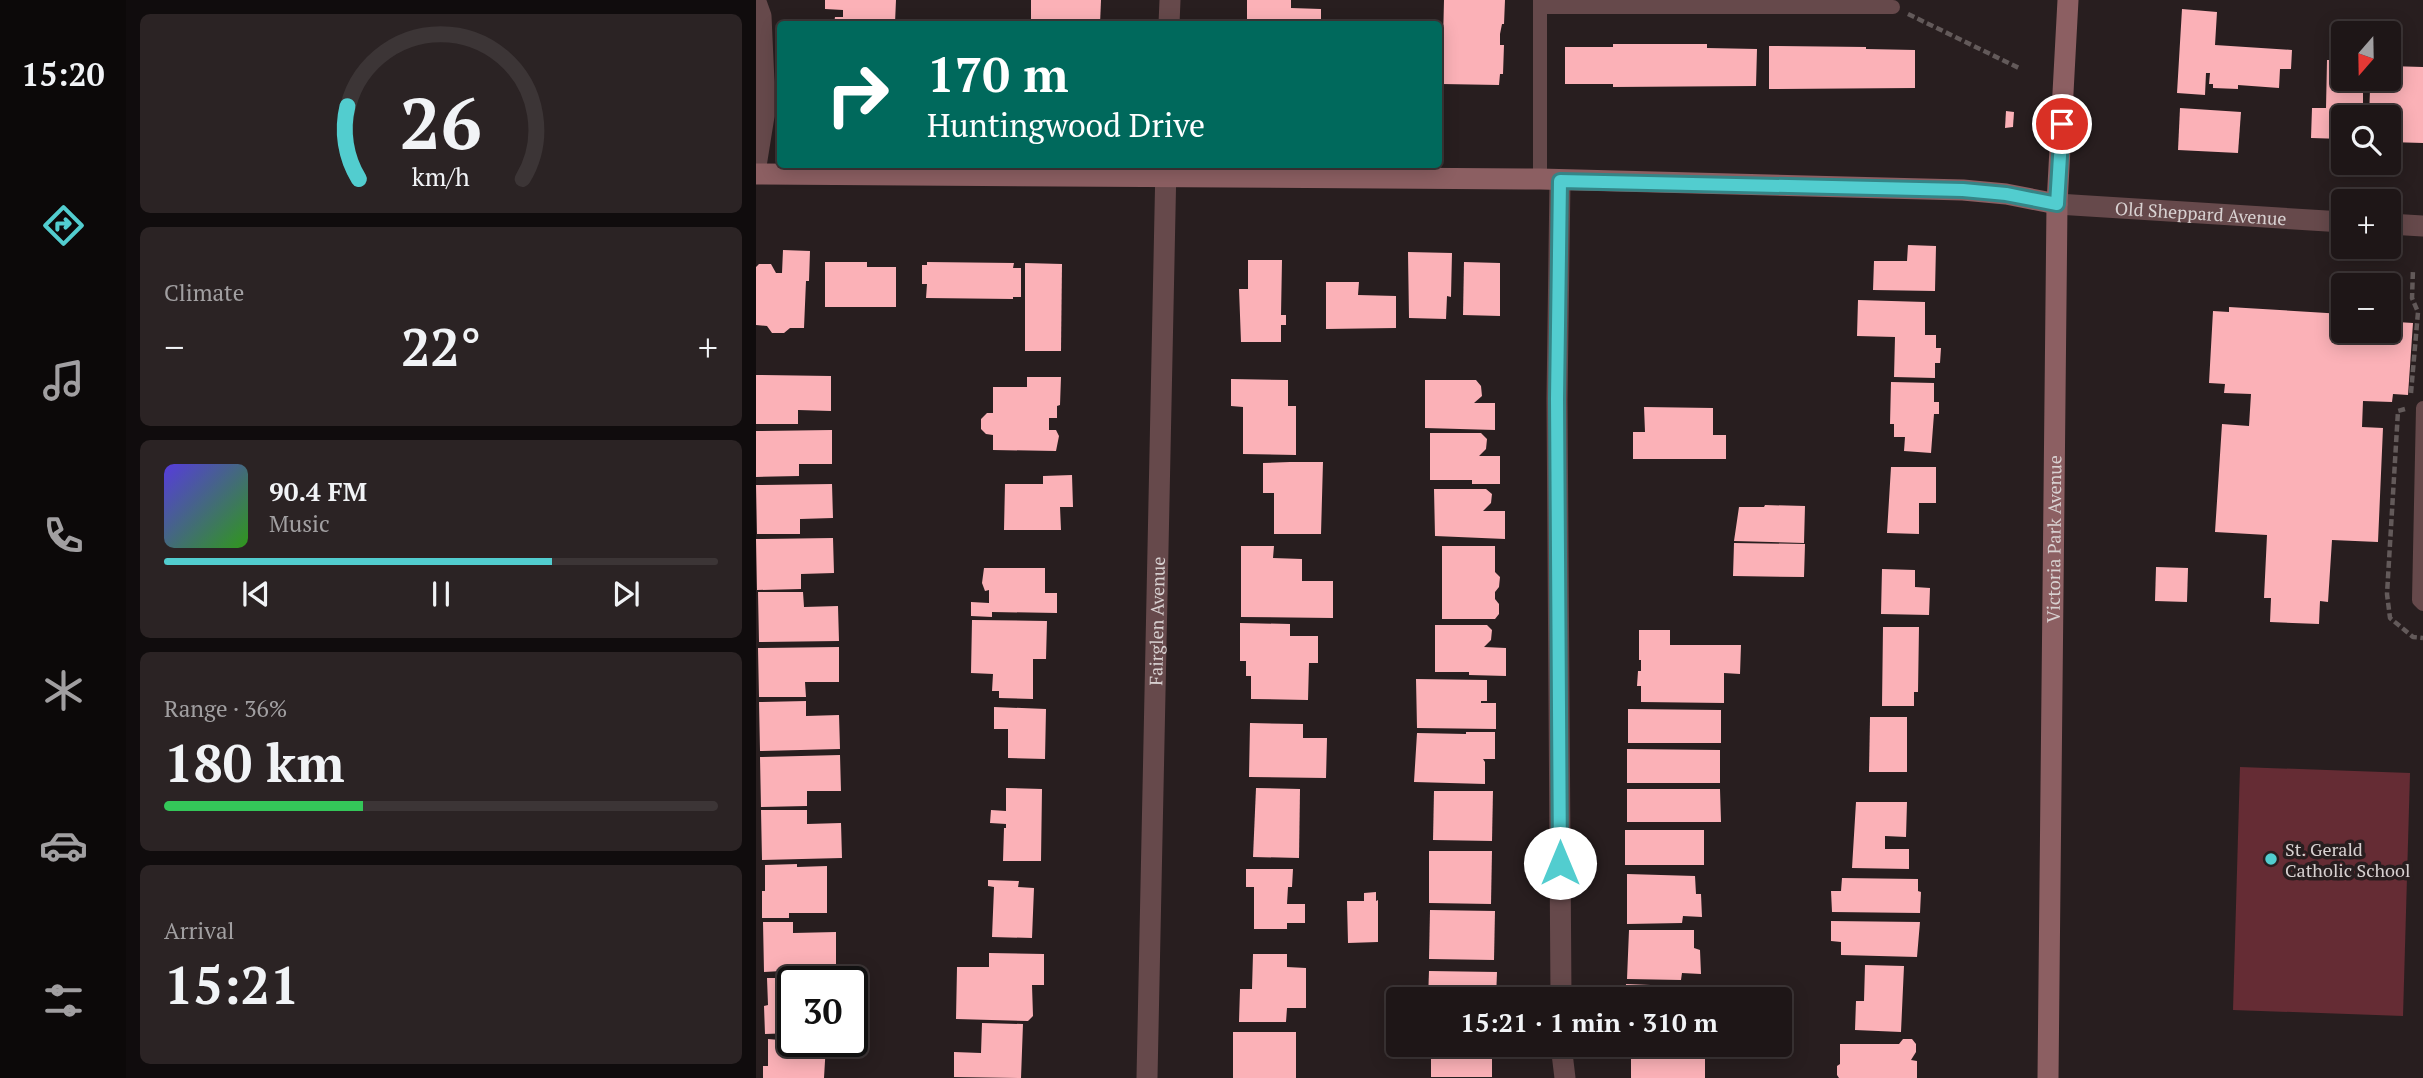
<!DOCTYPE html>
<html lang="en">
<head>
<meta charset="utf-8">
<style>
	body { margin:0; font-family:"PT Serif",serif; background:#2b2324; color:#f1f3f6; height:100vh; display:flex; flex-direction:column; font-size:26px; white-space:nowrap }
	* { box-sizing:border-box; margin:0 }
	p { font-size:23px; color:#a19fa1 }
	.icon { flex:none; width:38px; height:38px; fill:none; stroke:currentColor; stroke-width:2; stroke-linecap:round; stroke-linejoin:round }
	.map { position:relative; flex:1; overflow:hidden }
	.details { display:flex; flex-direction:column; gap:14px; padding:14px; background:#100c0d; width:630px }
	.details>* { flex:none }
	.top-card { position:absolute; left:21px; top:21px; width:665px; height:147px; border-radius:7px; box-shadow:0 4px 18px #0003,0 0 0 2px #3c3536; background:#00695c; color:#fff; overflow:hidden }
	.needle { width:46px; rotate:200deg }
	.fabs { position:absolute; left:1575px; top:21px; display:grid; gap:14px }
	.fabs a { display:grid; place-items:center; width:70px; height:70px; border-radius:7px; background:#1e1617; box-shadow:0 4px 18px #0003,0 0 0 2px #3c3536; font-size:35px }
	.speed { position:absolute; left:21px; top:966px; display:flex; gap:14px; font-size:35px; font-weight:700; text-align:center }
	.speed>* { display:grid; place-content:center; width:91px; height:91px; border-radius:50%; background:#1e1617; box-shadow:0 4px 18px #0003,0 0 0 2px #3c3536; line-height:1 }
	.speed .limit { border:4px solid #111; border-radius:10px; background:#fff; color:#111 }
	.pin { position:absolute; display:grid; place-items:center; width:60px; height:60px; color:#fff; margin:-30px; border:4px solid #fff; border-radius:50%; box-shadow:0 2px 7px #0007 }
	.me { position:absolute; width:77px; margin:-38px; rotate:0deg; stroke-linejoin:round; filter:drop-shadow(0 0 5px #0008) }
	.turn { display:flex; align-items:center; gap:24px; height:147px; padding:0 35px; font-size:32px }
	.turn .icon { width:91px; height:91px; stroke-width:2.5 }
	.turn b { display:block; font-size:49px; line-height:60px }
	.big { font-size:52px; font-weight:600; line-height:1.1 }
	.details .widget { flex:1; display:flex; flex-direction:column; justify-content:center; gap:10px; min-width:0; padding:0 24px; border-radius:10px; background:#2b2324 }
	.details .dial { align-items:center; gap:0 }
	.dial svg { height:182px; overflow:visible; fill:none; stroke:#3c3536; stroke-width:7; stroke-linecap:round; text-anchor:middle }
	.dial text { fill:#f1f3f6; stroke:none }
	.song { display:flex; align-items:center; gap:21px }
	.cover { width:84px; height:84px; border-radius:10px; background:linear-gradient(135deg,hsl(250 70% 55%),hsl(110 70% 35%)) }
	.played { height:7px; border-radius:4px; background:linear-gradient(90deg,#52cdcf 70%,#3c3536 70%) }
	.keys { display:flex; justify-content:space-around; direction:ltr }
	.heat { display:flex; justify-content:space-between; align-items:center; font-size:38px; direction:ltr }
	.charge { height:10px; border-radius:5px; background:linear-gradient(90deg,#34c759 36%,#3c3536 0) }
	.trip { position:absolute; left:630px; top:987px; width:406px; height:70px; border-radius:7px; background:#1e1617; box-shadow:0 4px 18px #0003,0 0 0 2px #3c3536; font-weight:600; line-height:70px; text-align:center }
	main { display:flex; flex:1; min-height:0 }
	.menu { display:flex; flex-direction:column; width:126px; justify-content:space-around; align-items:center; background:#0c0909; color:#a19fa1 }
	.menu .icon { width:49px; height:49px }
	.menu .selected { color:#52cdcf }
	.menu b { font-size:32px; color:#f1f3f6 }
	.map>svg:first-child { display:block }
	.green { fill:#652c34 }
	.building { fill:#fbb1b7 }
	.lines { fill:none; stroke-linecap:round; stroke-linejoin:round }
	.path { stroke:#635a5a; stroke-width:4.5; stroke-dasharray:7 3.5; stroke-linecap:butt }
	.lane { stroke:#66494b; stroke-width:14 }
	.street { stroke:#66494b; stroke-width:21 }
	.secondary { stroke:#8c5f62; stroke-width:21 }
	.route-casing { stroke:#358587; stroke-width:18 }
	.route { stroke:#52cdcf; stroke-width:12 }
	.poi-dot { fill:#52cdcf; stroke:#281e1f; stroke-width:2.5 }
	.labels { text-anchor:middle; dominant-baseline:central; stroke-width:7; stroke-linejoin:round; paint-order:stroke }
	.street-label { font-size:18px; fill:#d8d1d1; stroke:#281e1f }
	.poi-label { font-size:18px; fill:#d8d1d1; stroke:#281e1f; text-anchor:start }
</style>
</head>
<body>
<main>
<nav class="menu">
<b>15:20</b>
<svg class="icon selected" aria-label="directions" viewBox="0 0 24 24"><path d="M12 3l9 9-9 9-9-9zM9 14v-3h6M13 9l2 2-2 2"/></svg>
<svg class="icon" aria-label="music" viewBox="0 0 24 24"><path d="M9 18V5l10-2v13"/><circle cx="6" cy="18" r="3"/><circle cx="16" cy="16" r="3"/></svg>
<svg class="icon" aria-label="phone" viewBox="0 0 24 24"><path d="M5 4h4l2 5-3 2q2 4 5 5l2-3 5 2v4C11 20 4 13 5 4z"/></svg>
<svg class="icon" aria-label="climate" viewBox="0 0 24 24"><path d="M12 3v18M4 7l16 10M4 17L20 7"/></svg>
<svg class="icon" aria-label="car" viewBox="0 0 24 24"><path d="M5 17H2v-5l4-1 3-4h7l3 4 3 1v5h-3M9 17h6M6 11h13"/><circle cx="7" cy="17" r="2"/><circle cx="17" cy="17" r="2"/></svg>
<svg class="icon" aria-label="filters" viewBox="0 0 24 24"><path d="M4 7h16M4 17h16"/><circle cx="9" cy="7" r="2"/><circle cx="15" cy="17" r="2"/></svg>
</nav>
<section class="details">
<div class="widget dial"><svg viewBox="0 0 100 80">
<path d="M14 69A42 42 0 1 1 86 69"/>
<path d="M14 69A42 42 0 0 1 9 37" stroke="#52cdcf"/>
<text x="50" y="56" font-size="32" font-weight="700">26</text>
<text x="50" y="72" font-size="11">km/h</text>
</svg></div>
<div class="widget"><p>Climate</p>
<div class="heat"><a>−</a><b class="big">22°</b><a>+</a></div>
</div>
<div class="widget">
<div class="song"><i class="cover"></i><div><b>90.4 FM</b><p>Music</p></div></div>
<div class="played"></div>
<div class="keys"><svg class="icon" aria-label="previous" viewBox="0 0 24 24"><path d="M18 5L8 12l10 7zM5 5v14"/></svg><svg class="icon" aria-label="pause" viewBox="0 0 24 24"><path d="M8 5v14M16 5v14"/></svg><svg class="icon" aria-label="next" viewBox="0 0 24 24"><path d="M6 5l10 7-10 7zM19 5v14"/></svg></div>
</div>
<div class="widget"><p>Range · 36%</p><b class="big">180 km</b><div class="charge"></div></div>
<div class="widget"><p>Arrival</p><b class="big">15:21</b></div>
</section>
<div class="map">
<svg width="1667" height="1078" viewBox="0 0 1667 1078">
	<rect width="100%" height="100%" fill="#281e1f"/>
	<polygon class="green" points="1484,767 1654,773 1647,1016 1477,1010"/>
	<g class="building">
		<polygon points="69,0 140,0 139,23 132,22 131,24 78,24 79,17 87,17 87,10 69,9"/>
		<polygon points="275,0 345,0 344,24 275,22"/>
		<polygon points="491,0 535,0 535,8 565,9 565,24 491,24"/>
		<polygon points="688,0 749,0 748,24 746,24 744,34 744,45 748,45 747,74 744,74 743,85 686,84"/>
		<polygon points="1426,9 1461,12 1459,45 1536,50 1535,69 1524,69 1523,88 1482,85 1482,89 1457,88 1457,84 1453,84 1454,73 1450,73 1449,95 1421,93"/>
		<polygon points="857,44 951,44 951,48 1001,49 1000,86 857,87 857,84 809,84 809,47 857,47"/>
		<polygon points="1013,46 1110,47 1110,49 1159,50 1159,88 1013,89"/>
		<polygon points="1571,60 1587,60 1587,79 1607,79 1607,117 1587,117 1587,139 1555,138 1556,108 1570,108"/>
		<polygon points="1633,66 1667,67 1667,143 1633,142 1633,117 1613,117 1614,90 1632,90"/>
		<polygon points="1424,108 1485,112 1482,153 1422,150"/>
		<polygon points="1250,111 1258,112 1257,127 1249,128"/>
		<polygon points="1152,245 1180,246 1179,291 1117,290 1118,261 1151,261"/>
		<polygon points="27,250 54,251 53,281 50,281 48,328 34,328 28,333 16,333 11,326 0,325 0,267 3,264 15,264 20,273 26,273"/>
		<polygon points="652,252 696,253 695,297 691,296 690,319 653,318"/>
		<polygon points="492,260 526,260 525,315 530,315 530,325 525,325 525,342 485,342 483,289 492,289"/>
		<polygon points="69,262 111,262 111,267 140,267 140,307 69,307"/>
		<polygon points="171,262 258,263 257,268 265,268 265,297 257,297 257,299 170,298 171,284 166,284 166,265 171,265"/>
		<polygon points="708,262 744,263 744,316 707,315"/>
		<polygon points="269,263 306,264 305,351 269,351"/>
		<polygon points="570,282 603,282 602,295 640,296 640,328 570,329"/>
		<polygon points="1102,300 1169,302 1169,335 1180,335 1180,348 1185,348 1184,363 1179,363 1179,378 1138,377 1139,337 1101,336"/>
		<polygon points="1473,307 1587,314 1587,331 1633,331 1633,316 1641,317 1641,322 1657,323 1652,395 1637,394 1636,402 1607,401 1606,427 1627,428 1622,542 1576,540 1572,602 1564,601 1563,624 1514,622 1515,598 1508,598 1511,535 1459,532 1466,424 1493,426 1495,394 1468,393 1469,384 1453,383 1457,311 1473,312"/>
		<polygon points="0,375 75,376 75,411 42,410 42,424 0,424"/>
		<polygon points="271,377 305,377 304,405 301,406 301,418 293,418 293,430 300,430 303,436 300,451 237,450 237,435 230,434 225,429 225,419 231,413 237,413 237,387 271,387"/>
		<polygon points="475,379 532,380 532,406 540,406 540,455 487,454 487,407 475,406"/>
		<polygon points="669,380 720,380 725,386 726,396 718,403 739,403 739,430 669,428"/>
		<polygon points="1135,382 1178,383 1178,402 1183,402 1183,414 1178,414 1175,453 1148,451 1149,437 1138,437 1138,424 1134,424"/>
		<polygon points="888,407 957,408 957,435 970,435 970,459 877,459 877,432 889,432"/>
		<polygon points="76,430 76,464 43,464 43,476 0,477 0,431"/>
		<polygon points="674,433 725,433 731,439 730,449 723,456 744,456 744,484 716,484 716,480 674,480"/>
		<polygon points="534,462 567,462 565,534 518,534 518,493 507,493 507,463"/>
		<polygon points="1135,467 1180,467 1180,503 1163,503 1163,534 1131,533"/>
		<polygon points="316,475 317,507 304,507 305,530 248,530 249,484 287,484 287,476"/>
		<polygon points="76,484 77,518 44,519 44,534 1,534 0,485"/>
		<polygon points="678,489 730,489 736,494 735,503 727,511 749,511 749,539 679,536"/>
		<polygon points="1009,505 1049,506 1048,543 978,541 983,507 1008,507"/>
		<polygon points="77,538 78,573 45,574 45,589 1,590 0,539"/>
		<polygon points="978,543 1049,544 1048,577 977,576"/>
		<polygon points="485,546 518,546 517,558 546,559 546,581 577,581 577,618 485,617"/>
		<polygon points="686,546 739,546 739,572 744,577 743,587 739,592 739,599 743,604 743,614 739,619 686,619"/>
		<polygon points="1400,567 1432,568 1431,602 1399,601"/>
		<polygon points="228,568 289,568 289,593 301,593 301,613 236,612 236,617 215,616 215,602 233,603 233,590 229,591 226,583"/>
		<polygon points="1126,569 1159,570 1159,587 1174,588 1173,615 1125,614"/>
		<polygon points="2,592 47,592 48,607 82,606 83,641 3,642"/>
		<polygon points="216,620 291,621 290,659 277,659 277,699 243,698 243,691 236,691 237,674 215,673"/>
		<polygon points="484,623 534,624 534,636 562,636 562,663 553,663 552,700 495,699 495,676 490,676 490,661 484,661"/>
		<polygon points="679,625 731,625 736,630 735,640 728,647 750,648 750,676 713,675 713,672 679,672"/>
		<polygon points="1127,627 1163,627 1162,692 1158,692 1158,706 1126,706"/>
		<polygon points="883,630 914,630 914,645 985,645 984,674 968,673 968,703 885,702 885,686 881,686 882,671 885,671 885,660 883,660"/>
		<polygon points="83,647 83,682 49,682 50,697 3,697 2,648"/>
		<polygon points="660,679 731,680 731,701 725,701 725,703 740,703 740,729 661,728"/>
		<polygon points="50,701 50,716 83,715 84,749 4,751 3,702"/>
		<polygon points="238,707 290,709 289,759 252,758 252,729 238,729"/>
		<polygon points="872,709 965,710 965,743 872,743"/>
		<polygon points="1114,717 1151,717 1151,772 1113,772"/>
		<polygon points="494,723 547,724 547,738 571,738 570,778 493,777"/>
		<polygon points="710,732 739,732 739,759 727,759 729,762 729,784 658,782 661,733 710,734"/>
		<polygon points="871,749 964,750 964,783 871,783"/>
		<polygon points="84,755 85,791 51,791 51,806 5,807 4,757"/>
		<polygon points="250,788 286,789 285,861 247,861 248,828 250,828 250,824 234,823 235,810 250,811"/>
		<polygon points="500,788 544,789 543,858 497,857"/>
		<polygon points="871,789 964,789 965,822 871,822"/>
		<polygon points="678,791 737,791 736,841 677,840"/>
		<polygon points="1100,802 1151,802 1150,837 1129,836 1129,849 1153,849 1153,869 1096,868"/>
		<polygon points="5,810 51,810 51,824 85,823 86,858 6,860"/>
		<rect x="869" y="830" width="79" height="35"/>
		<polygon points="673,851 736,851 735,904 673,903"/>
		<polygon points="41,864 41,867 71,866 71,913 33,913 33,918 6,918 6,891 9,891 9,865"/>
		<polygon points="490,869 537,869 536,887 532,887 531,904 549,904 549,923 531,923 531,929 498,929 498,887 490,887"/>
		<polygon points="871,874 939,876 940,894 945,894 946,917 927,916 926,923 871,924"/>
		<polygon points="1086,878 1162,879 1162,891 1165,892 1164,913 1076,912 1075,891 1085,891"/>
		<polygon points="232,880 263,881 262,887 278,888 276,938 236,937 238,887 232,886"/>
		<polygon points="620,892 620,901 622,900 622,942 592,943 591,901 608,901 608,893"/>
		<polygon points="674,910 739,911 738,960 673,959"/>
		<polygon points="1075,921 1164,922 1161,957 1085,955 1085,942 1075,941"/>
		<polygon points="7,922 37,922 37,933 80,932 80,968 8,972"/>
		<polygon points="873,930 938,930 938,948 944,950 945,974 926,973 925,980 871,979"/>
		<polygon points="233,953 288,954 288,985 276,985 277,1016 272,1021 200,1019 201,967 233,967"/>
		<polygon points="497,954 531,954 531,967 550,968 550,1008 531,1008 530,1022 483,1022 484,989 496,989"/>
		<polygon points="1109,965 1148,966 1145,1032 1099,1030 1100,1001 1108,1001"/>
		<polygon points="673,971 741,972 740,999 672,999"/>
		<polygon points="11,978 41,978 41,982 37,982 37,1033 9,1034 8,1006 12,1005"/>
		<polygon points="870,984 944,987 944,999 869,999"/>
		<polygon points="226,1023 267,1024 265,1078 198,1077 198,1052 225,1053"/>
		<rect x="477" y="1032" width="63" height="46"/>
		<polygon points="12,1039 70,1044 68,1078 7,1078 7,1066 12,1066"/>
		<polygon points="1147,1039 1156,1039 1160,1044 1160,1052 1155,1060 1161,1061 1161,1078 1083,1078 1081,1075 1081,1066 1084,1064 1084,1044 1143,1044"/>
		<rect x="675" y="1045" width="61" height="32"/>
		<rect x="875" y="1045" width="74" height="33"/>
	</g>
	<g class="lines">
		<g class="path">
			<polyline points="1152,14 1265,69"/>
			<polyline points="1655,393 1662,312 1656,298 1657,269"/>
			<polyline points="1649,409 1642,411 1631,594 1634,618 1657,637 1667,638"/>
		</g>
		<g class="lane">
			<polyline points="785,7 1137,7"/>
			<polyline points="784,179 784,0"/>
			<polyline points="1667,408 1663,600 1667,604"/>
		</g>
		<g class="street">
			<polyline points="0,2 5,16 8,82 8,116 0,166"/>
			<polyline points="413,24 414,0"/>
			<polyline points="804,181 801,399 805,999"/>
			<path id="s1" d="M1301,204L1587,222"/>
			<polyline points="1633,224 1667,226"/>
			<polyline points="805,1045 809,1078"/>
			<path id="s2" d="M391,1078L410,164"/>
		</g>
		<g class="secondary">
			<polyline points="0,174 784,179 1207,190 1250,194 1301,204"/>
			<path id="s3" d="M1292,1078L1301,204L1312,0"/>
		</g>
	</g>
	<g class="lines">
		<g class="route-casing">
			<polyline id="route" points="804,863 801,399 804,181 1207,190 1250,194 1301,204 1306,124"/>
		</g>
		<use href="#route" class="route"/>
	</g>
	<circle class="poi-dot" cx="1515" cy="859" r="7"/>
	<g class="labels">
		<g class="street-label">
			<text stroke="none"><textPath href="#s1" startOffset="144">Old Sheppard Avenue</textPath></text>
			<text stroke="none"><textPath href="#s3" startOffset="539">Victoria Park Avenue</textPath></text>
			<text stroke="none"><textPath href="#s2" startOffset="457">Fairglen Avenue</textPath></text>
		</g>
		<g class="poi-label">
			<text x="1529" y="849">St. Gerald<tspan x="1529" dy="21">Catholic School</tspan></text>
		</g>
	</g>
</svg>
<div class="fabs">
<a><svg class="needle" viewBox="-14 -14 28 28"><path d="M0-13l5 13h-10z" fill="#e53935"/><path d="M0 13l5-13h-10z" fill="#a19fa1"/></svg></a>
<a><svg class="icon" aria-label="search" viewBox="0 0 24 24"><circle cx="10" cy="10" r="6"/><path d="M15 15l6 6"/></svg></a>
<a>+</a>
<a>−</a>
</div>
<div class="speed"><div class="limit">30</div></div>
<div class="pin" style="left:1306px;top:124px;background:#d93025"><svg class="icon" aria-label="arrive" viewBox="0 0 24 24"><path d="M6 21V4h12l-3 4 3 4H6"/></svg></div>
<svg class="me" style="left:804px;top:863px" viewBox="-20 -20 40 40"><circle r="19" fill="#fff"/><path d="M0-13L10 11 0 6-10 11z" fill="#52cdcf"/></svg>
<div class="trip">15:21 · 1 min · 310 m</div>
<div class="top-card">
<div class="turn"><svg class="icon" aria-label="right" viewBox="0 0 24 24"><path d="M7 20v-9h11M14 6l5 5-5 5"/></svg><div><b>170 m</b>Huntingwood Drive</div></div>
</div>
</div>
</main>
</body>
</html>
